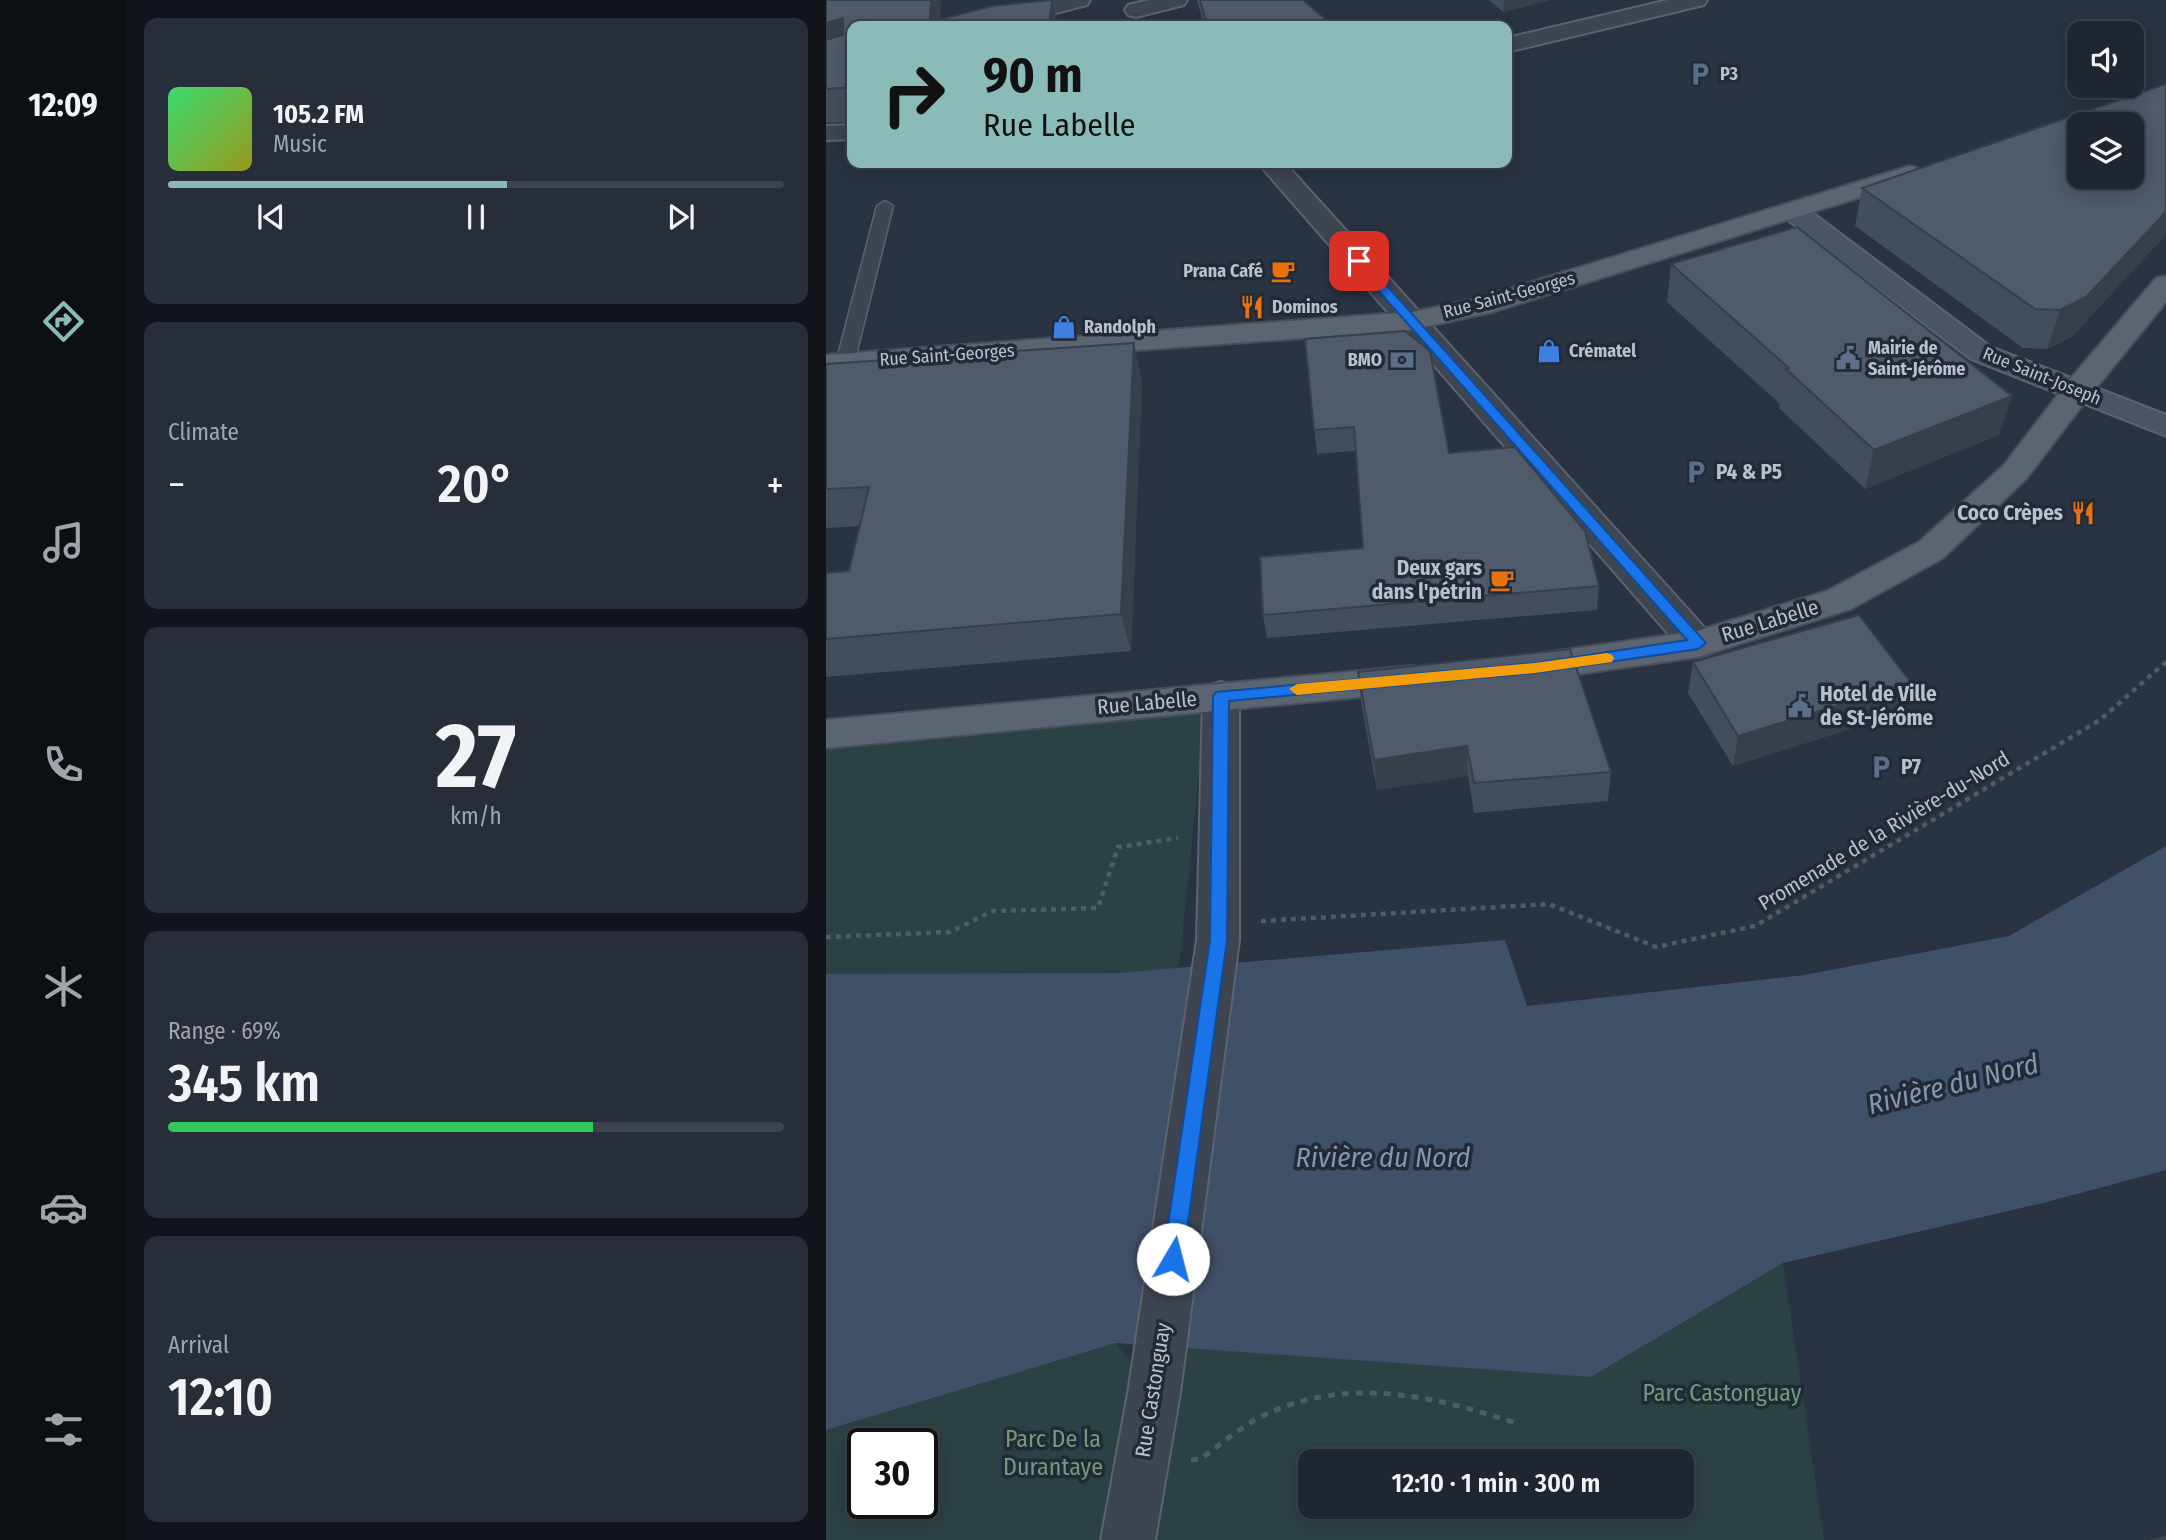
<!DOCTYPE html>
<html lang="en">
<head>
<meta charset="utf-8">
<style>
	body { margin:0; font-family:"Fira Sans Condensed",sans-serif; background:#272e39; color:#f1f3f6; height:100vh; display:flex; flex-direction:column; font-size:26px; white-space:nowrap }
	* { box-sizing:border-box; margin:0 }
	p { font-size:23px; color:#a1a5ab }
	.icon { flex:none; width:38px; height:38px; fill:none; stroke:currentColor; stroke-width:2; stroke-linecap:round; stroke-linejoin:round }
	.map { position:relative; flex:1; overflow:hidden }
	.drawer { display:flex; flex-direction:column; gap:18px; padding:18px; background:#11151b; width:700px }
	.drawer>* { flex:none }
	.banner { position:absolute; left:21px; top:21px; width:665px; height:147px; border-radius:14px; box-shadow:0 4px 18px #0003,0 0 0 2px #3c434d; background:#8bbbb9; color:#111; overflow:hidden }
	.tools { position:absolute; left:1241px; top:21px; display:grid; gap:14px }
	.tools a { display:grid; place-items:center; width:77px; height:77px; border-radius:14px; background:#1f2631; box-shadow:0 4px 18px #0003,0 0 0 2px #3c434d; font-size:35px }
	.speed { position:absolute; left:21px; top:1428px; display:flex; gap:14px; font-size:35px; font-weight:700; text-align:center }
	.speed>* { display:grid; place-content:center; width:91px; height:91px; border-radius:50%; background:#1f2631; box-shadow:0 4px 18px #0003,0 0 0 2px #3c434d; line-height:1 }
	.speed .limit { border:4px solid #111; border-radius:10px; background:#fff; color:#111 }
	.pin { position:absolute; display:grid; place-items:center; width:60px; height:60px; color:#fff; margin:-30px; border-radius:14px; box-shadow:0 4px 10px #0006 }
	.me { position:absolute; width:77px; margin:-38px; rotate:8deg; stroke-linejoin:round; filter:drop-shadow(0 0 5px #0008) }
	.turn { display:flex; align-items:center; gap:24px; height:147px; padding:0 21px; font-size:32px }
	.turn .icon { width:91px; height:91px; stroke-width:2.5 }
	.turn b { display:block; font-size:49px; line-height:60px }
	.big { font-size:52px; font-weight:600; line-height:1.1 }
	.drawer .tile { flex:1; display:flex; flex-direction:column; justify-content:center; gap:10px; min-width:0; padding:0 24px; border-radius:14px; background:#272e39 }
	.drawer .dial { align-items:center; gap:0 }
	.dial b { font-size:91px; line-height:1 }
	.song { display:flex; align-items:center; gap:21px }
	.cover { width:84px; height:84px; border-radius:10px; background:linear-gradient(135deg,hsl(140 70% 55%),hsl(60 70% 35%)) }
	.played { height:7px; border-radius:4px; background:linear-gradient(90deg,#8bbbb9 55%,#3c434d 55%) }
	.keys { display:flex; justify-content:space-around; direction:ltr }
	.heat { display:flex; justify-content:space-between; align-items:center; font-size:38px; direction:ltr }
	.charge { height:10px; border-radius:5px; background:linear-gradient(90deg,#34c759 69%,#3c434d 0) }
	.trip { position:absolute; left:472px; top:1449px; width:396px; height:70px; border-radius:14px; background:#1f2631; box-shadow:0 4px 18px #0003,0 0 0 2px #3c434d; font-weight:600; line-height:70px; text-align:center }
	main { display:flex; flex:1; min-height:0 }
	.tab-bar { display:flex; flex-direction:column; width:126px; justify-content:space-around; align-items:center; background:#0c0f14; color:#a1a5ab }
	.tab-bar .icon { width:49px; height:49px }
	.tab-bar .selected { color:#8bbbb9 }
	.tab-bar b { font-size:32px; color:#f1f3f6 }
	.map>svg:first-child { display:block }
	.green { fill:#2c4143; fill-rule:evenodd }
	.water { fill:#405069 }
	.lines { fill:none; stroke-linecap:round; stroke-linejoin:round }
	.lane-casing { stroke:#5b636e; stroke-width:3 }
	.street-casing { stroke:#5b636e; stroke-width:4 }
	.secondary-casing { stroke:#5b636e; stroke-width:4 }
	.primary-casing { stroke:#464e5a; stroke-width:4 }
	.path-far1 { stroke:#4b5e61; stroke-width:4.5; stroke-dasharray:5 5; stroke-linecap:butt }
	.path { stroke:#4b5e61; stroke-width:5; stroke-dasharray:7 7; stroke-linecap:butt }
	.lane { fill:#3d4551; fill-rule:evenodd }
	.street { fill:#3d4551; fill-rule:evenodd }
	.secondary { fill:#4b5464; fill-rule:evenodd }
	.primary { fill:#5b6471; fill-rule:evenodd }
	.wall { fill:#444d5b }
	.shaded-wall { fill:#373f4a }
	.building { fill:#4f5a6a; stroke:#373f4a; stroke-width:2; fill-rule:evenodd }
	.route { fill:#1a73e8; stroke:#114b97; stroke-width:2 }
	.slow { fill:#f59e0b }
	.labels { text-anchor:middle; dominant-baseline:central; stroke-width:7; stroke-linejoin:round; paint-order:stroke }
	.far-poi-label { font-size:18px; font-weight:bold; fill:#bac0cb; stroke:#212a36; text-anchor:start }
	.far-street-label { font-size:18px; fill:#bac0cb; stroke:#212a36 }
	.poi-label { font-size:21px; font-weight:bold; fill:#bac0cb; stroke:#212a36; text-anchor:start }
	.street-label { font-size:21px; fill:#bac0cb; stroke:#212a36 }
	.near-park-label { font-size:24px; fill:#729a7c; stroke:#212a36 }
	.near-water-label { font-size:28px; font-style:italic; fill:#8396b0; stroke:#212a36 }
</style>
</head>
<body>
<main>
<nav class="tab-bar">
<b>12:09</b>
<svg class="icon selected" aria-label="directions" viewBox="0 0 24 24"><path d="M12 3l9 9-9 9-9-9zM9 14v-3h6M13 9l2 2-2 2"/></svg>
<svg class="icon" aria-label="music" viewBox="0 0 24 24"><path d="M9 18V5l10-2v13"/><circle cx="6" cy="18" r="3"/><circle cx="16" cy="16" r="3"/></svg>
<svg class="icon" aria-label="phone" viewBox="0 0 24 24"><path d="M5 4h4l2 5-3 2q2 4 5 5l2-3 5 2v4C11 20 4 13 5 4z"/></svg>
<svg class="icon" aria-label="climate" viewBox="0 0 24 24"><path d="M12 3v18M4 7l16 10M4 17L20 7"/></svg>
<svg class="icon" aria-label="car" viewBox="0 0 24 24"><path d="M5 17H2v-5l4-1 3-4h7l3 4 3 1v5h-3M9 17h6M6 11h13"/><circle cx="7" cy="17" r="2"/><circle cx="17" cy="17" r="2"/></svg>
<svg class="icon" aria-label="filters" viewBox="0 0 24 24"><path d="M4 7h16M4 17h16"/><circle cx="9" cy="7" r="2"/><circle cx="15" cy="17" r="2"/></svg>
</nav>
<section class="drawer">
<div class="tile">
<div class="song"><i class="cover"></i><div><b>105.2 FM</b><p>Music</p></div></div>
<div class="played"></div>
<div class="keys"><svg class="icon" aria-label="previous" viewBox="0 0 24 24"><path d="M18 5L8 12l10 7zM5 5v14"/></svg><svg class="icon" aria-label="pause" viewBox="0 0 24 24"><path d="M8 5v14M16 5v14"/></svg><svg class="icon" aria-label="next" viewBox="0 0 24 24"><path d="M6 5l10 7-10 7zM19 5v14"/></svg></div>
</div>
<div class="tile"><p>Climate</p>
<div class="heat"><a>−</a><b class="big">20°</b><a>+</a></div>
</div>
<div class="tile dial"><b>27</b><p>km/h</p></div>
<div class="tile"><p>Range · 69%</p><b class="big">345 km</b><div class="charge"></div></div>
<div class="tile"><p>Arrival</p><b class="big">12:10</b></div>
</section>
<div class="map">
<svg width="1340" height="1540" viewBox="0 0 1340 1540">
	<rect width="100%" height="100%" fill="#293341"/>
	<g class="green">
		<polygon points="380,707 353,969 292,973 0,974 0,745"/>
		<path d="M957,1263L998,1540H322L357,1347L765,1377ZM485,1461H856V1507H485Z"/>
		<path d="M290,1343L328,1393L300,1540H0V1430ZM37,1444H96V1503H37Z"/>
	</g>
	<polygon class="water" points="1340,846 1340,1170 1217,1203 957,1263 765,1377 290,1343 0,1430 0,974 292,973 679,940 701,1006 978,975 1183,936"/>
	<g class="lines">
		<g class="lane-casing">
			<polygon id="lane" points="59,201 67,206 28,363 19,368 13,367 10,363 51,206"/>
		</g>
		<g class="street-casing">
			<g id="street">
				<polygon points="227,0 264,0 261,5 179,26 143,26 146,21"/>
				<polygon points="323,0 361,0 358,5 310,17 302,15 299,10 302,5"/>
				<polygon points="842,0 881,0 878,5 681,52 681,38"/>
				<polygon points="26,125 26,139 0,140 0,126"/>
				<polygon points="432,163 459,163 885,635 890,644 885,653 872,657 859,653"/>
				<polygon points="395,682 408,686 413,696 413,940 354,1393 329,1540 275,1540 302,1393 371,940 377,696 382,686"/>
			</g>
		</g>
		<g class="secondary-casing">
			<polygon id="secondary" points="967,203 976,205 1165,347 1340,415 1340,436 1145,359 958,217 954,211 958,205"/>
		</g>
		<g class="primary-casing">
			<g id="primary">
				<polygon points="1084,166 1093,169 1097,174 1093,179 666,312 586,330 0,373 0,355 586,312 650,299"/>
				<polygon points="1340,276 1340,302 1262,398 1200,479 1117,558 1025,609 872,657 696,682 683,678 678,669 683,660 696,656 871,631 1001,591 1093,542 1178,465 1240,384 1330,278"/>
				<polygon points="587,666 600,670 605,679 600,688 587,692 0,748 0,720"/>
			</g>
		</g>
		<g class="path-far1">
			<polyline points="435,921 723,904 830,947 929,926 1274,720 1340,662"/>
			<polyline points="0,937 124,932 167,911 272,908 292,847 352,838"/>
		</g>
		<path class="path" d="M365,1460L375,1459C392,1446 409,1432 427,1421C514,1373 605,1395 693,1424"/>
		<use href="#lane" class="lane"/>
		<use href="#street" class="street"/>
		<use href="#secondary" class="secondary"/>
		<use href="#primary" class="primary"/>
	</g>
	<g class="wall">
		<polygon points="0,0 115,19 226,0 232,26 26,26 26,122 0,123"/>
		<polygon points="371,0 477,0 507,26 378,26"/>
		<polygon points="663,0 724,0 677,12"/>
		<polygon points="1340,84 1247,336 1221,349 1197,348 1029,226 1036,188"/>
		<polygon points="845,264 1173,435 1039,489 953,408 954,404 841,302"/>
		<polygon points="479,339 623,453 773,586 771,610 441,638 437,615 537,548 529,451 491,454"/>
		<polygon points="0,364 316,381 305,651 0,677 0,573 23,571 34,526 0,528"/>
		<polygon points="867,662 1085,683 1075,713 907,766 862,693"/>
		<polygon points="532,672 785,772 782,801 648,813 642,776 551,790 535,702"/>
	</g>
	<g class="shaded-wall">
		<polygon points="105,0 115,0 114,26 104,22"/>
		<polygon points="226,0 232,26 223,26"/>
		<polygon points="678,0 724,0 677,12"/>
		<polygon points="17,18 26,47 0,59 0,23"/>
		<polygon points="1340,212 1340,235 1247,336 1221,349 1234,310"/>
		<polygon points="308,343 316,381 305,651 295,614"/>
		<polygon points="1186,396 1173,435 1039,489 1048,450"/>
		<polygon points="1085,683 1075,713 907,766 912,736"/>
		<polygon points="641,746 642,776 551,790 548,760"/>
	</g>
	<g class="building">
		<polygon points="0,0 105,0 104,22 166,6 226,0 223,26 26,26 26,87 0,89 0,40 17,35 17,18 0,23"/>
		<polygon points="374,0 477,0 507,26 387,26 379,18"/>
		<path d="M1340,84V212L1260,297L1234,310L1209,309L1036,188ZM1253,124H1306V177H1253Z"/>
		<polygon points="971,227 1186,396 1048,450 960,369 963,368 845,264"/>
		<polygon points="579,331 604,351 623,453 689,447 759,531 773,586 437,615 434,557 537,548 528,427 488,430 479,339"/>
		<polygon points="308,343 295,614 0,639 0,573 23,571 43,487 0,489 0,364"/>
		<polygon points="1033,615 1085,683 912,736 867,662"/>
		<polygon points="744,649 785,772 648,783 641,746 548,760 532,672"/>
		<polygon points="1340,1536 1340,1540 1325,1540"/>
	</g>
	<polygon class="route" points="529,259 537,259 880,643 872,649 709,673 403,701 401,940 357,1259 354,1266 347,1269 340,1266 337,1259 384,940 387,696 390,692 709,663 861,640 529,264"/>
	<polygon class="slow" points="781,653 786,655 788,658 786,662 709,673 471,695 463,689 471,684 709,663"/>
	<defs>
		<g id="parking-bare" transform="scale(1.89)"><path d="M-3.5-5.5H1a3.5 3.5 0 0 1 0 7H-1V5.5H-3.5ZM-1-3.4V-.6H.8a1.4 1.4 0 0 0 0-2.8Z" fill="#5c6f8a" stroke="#212a36" stroke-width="2.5" paint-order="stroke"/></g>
		<g id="cafe-bare" transform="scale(1.89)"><path d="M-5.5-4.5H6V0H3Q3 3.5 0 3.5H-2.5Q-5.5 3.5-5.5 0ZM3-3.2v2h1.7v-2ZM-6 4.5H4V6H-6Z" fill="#e8710a" stroke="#212a36" stroke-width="2.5" paint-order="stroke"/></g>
		<g id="restaurant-bare" transform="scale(1.89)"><path d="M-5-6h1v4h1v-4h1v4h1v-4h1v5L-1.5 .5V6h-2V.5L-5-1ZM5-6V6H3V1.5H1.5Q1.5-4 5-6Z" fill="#e8710a" stroke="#212a36" stroke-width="2.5" paint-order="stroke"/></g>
		<g id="shop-bare" transform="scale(1.89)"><path d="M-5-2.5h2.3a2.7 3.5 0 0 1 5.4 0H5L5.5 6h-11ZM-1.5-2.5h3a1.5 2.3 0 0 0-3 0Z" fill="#3f7fe0" stroke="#212a36" stroke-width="2.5" paint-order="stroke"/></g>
		<g id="civic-bare" transform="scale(1.89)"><path d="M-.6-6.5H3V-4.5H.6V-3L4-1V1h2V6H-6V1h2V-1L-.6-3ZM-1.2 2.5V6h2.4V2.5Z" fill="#5c6f8a" stroke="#212a36" stroke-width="2.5" paint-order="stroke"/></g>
		<g id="bank-bare" transform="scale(1.89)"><path d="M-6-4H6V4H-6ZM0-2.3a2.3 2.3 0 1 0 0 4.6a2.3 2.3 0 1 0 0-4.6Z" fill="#5c6f8a" stroke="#212a36" stroke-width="2.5" paint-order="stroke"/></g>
	</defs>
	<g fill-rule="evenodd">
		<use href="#parking-bare" x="874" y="74"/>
		<use href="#cafe-bare" x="457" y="271"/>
		<use href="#restaurant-bare" x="426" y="307"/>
		<use href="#shop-bare" x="238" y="327"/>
		<use href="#shop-bare" x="723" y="351"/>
		<use href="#civic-bare" x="1022" y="358"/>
		<use href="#bank-bare" x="576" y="360"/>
		<use href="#parking-bare" x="870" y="472"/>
		<use href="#restaurant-bare" x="1257" y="513"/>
		<use href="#cafe-bare" x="676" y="580"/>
		<use href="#civic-bare" x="974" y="706"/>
		<use href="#parking-bare" x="1055" y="767"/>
	</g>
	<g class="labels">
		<g class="far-poi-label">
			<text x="894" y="74">P3</text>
			<text x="437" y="271" text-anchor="end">Prana Café</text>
			<text x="446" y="307">Dominos</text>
			<text x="258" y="327">Randolph</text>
			<text x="1042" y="348">Mairie de<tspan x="1042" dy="21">Saint-Jérôme</tspan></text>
			<text x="743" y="351">Crématel</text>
			<text x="556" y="360" text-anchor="end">BMO</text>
		</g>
		<g class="far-street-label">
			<text transform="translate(683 295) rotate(-15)">Rue Saint-Georges</text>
			<text transform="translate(121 355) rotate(-4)">Rue Saint-Georges</text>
			<text transform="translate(1216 376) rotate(22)">Rue Saint-Joseph</text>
		</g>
		<g class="poi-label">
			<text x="890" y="472">P4 &amp; P5</text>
			<text x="1237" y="513" text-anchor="end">Coco Crèpes</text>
			<text x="656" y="568" text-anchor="end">Deux gars<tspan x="656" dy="24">dans l'pétrin</tspan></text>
			<text x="994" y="694">Hotel de Ville<tspan x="994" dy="24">de St-Jérôme</tspan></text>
			<text x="1075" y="767">P7</text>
		</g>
		<g class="street-label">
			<text transform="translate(944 621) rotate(-17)">Rue Labelle</text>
			<text transform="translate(321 703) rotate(-5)">Rue Labelle</text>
			<text transform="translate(1058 831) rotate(-31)">Promenade de la Rivière-du-Nord</text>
			<text transform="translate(327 1390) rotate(-81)">Rue Castonguay</text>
		</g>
		<g class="near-park-label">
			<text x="896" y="1393">Parc Castonguay</text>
			<text x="227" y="1439">Parc De la<tspan x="227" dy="28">Durantaye</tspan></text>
		</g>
		<g class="near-water-label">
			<text transform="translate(1127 1084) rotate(-14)">Rivière du Nord</text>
			<text x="557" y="1157">Rivière du Nord</text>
		</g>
	</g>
</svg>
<div class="tools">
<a><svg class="icon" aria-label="sound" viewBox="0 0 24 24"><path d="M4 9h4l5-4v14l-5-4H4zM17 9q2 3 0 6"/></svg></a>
<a><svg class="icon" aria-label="layers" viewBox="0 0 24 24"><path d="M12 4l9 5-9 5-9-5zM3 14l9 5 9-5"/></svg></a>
</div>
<div class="speed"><div class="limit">30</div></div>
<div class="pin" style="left:533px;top:261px;background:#d93025"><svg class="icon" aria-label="arrive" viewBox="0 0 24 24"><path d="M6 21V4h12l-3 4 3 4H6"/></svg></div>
<svg class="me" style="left:347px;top:1259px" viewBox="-20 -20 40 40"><circle r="19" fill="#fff"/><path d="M0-13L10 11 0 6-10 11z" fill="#1a73e8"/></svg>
<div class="trip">12:10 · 1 min · 300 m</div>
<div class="banner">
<div class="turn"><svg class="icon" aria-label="right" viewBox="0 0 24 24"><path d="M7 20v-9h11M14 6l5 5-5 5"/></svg><div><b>90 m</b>Rue Labelle</div></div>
</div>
</div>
</main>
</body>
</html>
